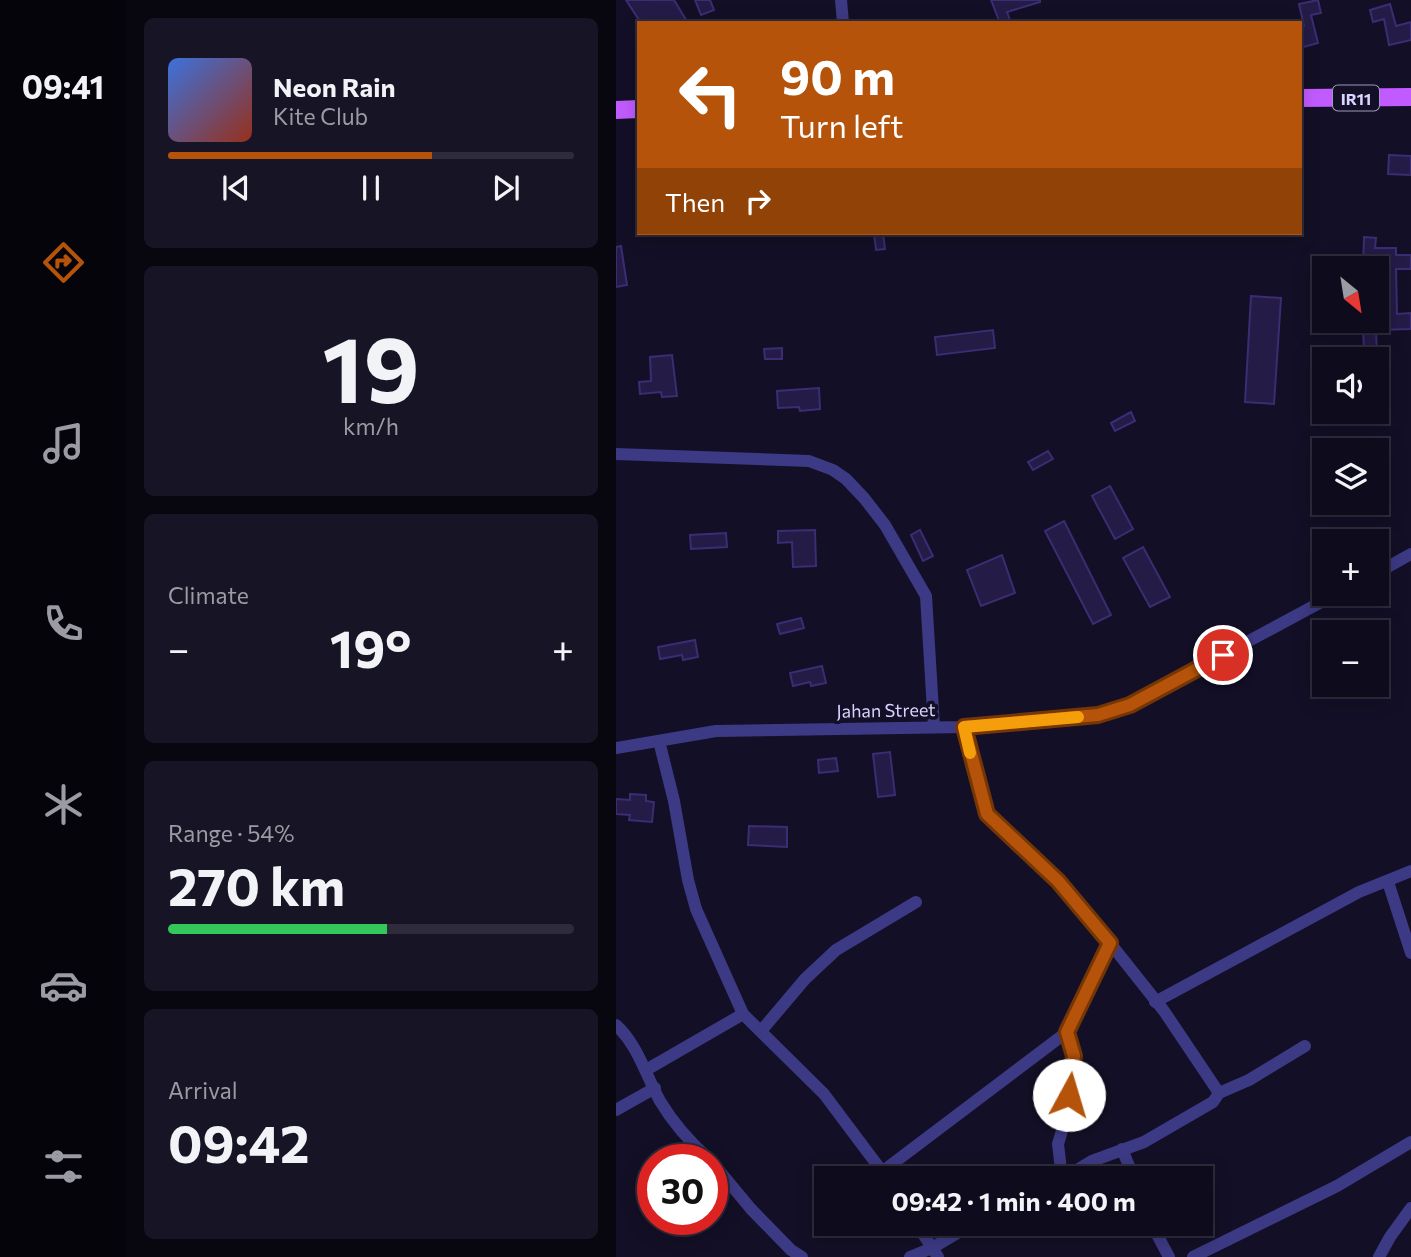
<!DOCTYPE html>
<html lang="en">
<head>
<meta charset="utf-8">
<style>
	body { margin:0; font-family:Commissioner,sans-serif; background:#171425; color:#f1f3f6; height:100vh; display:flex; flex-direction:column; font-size:26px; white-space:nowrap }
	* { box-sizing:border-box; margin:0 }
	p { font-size:23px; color:#9b9ba3 }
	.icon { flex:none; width:38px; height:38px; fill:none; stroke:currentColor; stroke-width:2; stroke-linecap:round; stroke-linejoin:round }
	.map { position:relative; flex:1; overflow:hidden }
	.drawer { display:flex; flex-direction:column; gap:18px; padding:18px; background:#08060f; width:490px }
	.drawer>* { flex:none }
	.banner { position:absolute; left:21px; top:21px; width:665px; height:214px; border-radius:0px; box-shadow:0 4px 18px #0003,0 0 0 2px #2e2b3b; background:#b45309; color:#fff; overflow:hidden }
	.needle { width:46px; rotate:150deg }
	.buttons { position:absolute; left:696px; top:256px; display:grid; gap:14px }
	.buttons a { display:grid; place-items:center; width:77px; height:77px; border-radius:0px; background:#0e0b1c; box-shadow:0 4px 18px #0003,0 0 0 2px #2e2b3b; font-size:35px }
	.speed { position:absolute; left:21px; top:1144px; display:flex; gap:14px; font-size:35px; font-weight:700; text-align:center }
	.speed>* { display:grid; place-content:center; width:91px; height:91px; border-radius:50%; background:#0e0b1c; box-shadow:0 4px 18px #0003,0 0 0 2px #2e2b3b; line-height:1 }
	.speed .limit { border:10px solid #d22; background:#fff; color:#111 }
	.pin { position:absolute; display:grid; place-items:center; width:60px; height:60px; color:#fff; margin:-30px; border:4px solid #fff; border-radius:50%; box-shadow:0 2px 7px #0007 }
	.me { position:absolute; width:77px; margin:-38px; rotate:6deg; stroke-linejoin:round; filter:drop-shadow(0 0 5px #0008) }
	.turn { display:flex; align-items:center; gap:24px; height:147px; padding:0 28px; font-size:32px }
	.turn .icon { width:91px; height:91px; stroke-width:2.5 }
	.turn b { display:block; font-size:49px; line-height:60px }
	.then { display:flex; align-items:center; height:66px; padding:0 28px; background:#0003; gap:14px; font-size:26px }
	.big { font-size:52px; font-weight:700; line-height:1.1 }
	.drawer .tile { flex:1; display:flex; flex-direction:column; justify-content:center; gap:10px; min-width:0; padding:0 24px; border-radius:10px; background:#171425 }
	.drawer .dial { align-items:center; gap:0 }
	.dial b { font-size:91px; line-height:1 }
	.song { display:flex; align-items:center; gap:21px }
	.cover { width:84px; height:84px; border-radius:10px; background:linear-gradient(135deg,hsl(220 70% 55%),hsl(10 70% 35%)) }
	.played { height:7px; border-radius:4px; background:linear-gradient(90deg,#b45309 65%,#2e2b3b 65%) }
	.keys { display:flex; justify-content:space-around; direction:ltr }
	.heat { display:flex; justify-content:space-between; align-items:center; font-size:38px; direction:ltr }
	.charge { height:10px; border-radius:5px; background:linear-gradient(90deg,#34c759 54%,#2e2b3b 0) }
	.trip { position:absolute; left:198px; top:1166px; width:399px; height:70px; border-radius:0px; background:#0e0b1c; box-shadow:0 4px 18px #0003,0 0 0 2px #2e2b3b; font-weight:700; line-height:70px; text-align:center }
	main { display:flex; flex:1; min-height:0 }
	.tab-bar { display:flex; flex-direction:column; width:126px; justify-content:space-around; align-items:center; background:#06040b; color:#9b9ba3 }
	.tab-bar .icon { width:49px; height:49px }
	.tab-bar .current { color:#b45309 }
	.tab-bar b { font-size:32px; color:#f1f3f6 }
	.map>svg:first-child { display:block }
	.building { fill:#241b47; stroke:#3b2d73; stroke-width:2 }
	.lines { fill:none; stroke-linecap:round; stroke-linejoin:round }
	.minor { stroke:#3d3a85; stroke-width:12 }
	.primary { stroke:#c25bff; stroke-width:18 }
	.route-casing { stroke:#753606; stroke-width:18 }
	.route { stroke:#b45309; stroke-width:12 }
	.slow { stroke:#f59e0b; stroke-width:12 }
	.labels { text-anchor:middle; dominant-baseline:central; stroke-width:7; stroke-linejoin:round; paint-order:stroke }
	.shield { fill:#130f26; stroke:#9e99be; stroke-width:2 }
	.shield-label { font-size:16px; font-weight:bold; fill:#d9d4ff }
	.street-label { font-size:18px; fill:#d9d4ff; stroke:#130f26 }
</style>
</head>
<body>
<main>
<nav class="tab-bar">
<b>09:41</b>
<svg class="icon current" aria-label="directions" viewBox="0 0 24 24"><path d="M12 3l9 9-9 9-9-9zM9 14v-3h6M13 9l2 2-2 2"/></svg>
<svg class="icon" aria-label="music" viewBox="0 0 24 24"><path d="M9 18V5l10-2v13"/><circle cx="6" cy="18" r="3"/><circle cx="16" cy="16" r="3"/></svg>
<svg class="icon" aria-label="phone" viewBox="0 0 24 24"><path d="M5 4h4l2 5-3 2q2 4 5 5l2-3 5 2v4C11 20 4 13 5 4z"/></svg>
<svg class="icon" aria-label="climate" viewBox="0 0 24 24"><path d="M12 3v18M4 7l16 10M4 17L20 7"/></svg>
<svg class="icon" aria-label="car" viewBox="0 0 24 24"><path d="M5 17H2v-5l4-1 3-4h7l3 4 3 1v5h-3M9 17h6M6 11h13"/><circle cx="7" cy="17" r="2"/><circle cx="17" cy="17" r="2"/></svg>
<svg class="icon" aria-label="filters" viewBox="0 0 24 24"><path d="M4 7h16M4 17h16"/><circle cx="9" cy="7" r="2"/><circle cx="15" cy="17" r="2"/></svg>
</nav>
<section class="drawer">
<div class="tile">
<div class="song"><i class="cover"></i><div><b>Neon Rain</b><p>Kite Club</p></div></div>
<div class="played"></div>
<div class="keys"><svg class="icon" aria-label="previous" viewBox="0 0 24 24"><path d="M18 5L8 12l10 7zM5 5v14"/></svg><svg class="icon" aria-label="pause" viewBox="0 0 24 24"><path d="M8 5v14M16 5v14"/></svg><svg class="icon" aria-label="next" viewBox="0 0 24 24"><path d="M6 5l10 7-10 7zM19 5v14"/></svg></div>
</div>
<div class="tile dial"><b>19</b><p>km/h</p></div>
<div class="tile"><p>Climate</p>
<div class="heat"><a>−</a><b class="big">19°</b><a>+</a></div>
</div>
<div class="tile"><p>Range · 54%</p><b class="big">270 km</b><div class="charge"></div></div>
<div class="tile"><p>Arrival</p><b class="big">09:42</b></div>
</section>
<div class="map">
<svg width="795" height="1257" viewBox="0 0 795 1257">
	<rect width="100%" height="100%" fill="#130f26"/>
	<g class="building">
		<polygon points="10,0 58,0 72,23 25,23"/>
		<polygon points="79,0 94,0 98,10 85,15"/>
		<polygon points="375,0 424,0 424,2 391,12 395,23 384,23"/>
		<polygon points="702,0 705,13 695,15 702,43 684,48 684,27 688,26 683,4"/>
		<polygon points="774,4 780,26 795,22 795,40 773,45 768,19 757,22 754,10"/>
		<polygon points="773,155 795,156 795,175 772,174"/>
		<polygon points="258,233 267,233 269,249 260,250"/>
		<polygon points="748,237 760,238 759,248 780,248 780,255 795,255 795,269 780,269 781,314 795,313 795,329 760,330 761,356 748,357 747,320 764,320 764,268 747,268"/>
		<polygon points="5,246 11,285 0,287 0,247"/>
		<polygon points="635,296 665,298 658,404 629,402"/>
		<polygon points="377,330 379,348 321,355 319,337"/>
		<polygon points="166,348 166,359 149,359 148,349"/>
		<polygon points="56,355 61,396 46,397 45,392 24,394 23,382 35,381 34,357"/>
		<polygon points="203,388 204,409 184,411 183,407 162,408 161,391"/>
		<polygon points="515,412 519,421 499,431 495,423"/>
		<polygon points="432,451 437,459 417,470 412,462"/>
		<polygon points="494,486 517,529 499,539 476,496"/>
		<polygon points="448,521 495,615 477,624 429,531"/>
		<polygon points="199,530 200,566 177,567 176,542 162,543 162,531"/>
		<polygon points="304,530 317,556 307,561 295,535"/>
		<polygon points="110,533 111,547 75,549 74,535"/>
		<polygon points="527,547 554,597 534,607 507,558"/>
		<polygon points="386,555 399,593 365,606 351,570"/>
		<polygon points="185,618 188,628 164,634 161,624"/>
		<polygon points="79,640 82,657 67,660 66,655 44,659 42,647"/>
		<polygon points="206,666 210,683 195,686 194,682 177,686 174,673"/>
		<polygon points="274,752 279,795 262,797 257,754"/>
		<polygon points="220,758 222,771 203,773 202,760"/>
		<polygon points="14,794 30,795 30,801 38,802 36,822 13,820 14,815 0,814 0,799 14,800"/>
		<polygon points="133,826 171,827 171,847 132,845"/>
	</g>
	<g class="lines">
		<g class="minor">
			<polyline points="225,0 227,23"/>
			<polyline points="0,454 193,461 217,470 230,479 248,498 269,525 310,596 318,727"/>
			<polyline points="761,573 795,554"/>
			<polyline points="348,727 371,814 442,881 494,943 548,1011 603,1093"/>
			<polyline points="43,741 58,801 72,880 80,909 127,1014 208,1094 271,1178"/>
			<polyline points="0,748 100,731 348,727 482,715 514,705 722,593"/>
			<polyline points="772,882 795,953"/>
			<polyline points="539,1002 743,892 795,871"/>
			<path d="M0,1025C22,1045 30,1076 44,1101C57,1123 75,1143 94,1160"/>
			<polyline points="145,1031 189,979 220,950 300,902"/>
			<polyline points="30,1070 127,1014"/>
			<polyline points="0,1110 39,1088"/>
			<polyline points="506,1149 518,1178"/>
			<polyline points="96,1162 135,1209 175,1250 186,1257"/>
			<polyline points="267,1171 451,1032 494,943"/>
			<polyline points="446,1178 442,1144 451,1114 458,1056 451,1032"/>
			<polyline points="448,1178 476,1161 528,1142 597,1102 603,1093 633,1080 689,1046"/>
			<polyline points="300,1223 322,1257"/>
			<polyline points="535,1223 553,1257"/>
			<polyline points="294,1257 316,1248 358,1223"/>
			<polyline points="577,1257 721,1186 795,1142"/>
			<polyline points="763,1257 774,1237 795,1208"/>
		</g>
		<g class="primary">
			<polyline points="684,98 795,97"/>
			<polyline points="0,110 23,109"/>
		</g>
	</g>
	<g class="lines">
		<g class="route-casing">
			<polyline id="route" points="453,1095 458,1056 451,1032 494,943 442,881 371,814 348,727 482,715 514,705 607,655"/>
		</g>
		<use href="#route" class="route"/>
		<polyline class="slow" points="354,753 348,727 462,717"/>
	</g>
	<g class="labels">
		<rect class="shield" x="717" y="85.5" width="46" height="25" rx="5"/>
		<g class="shield-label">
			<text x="740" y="98">IR11</text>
		</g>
		<g class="street-label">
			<text transform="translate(270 710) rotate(-1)">Jahan Street</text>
		</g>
	</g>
</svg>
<div class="buttons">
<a><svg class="needle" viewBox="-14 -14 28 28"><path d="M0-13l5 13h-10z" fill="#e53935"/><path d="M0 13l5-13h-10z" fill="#9b9ba3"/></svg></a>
<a><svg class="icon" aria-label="sound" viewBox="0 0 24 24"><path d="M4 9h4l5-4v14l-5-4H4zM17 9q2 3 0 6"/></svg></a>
<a><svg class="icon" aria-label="layers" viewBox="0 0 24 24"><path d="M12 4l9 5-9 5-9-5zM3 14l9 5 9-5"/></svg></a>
<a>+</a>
<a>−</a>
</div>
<div class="speed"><div class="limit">30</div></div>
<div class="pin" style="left:607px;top:655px;background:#d93025"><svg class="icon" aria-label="arrive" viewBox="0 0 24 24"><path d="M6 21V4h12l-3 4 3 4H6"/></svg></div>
<svg class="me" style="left:453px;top:1095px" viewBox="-20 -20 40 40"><circle r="19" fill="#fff"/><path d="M0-13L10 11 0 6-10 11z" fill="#b45309"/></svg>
<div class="trip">09:42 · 1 min · 400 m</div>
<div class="banner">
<div class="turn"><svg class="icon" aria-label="left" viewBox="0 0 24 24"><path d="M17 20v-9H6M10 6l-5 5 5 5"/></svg><div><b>90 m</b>Turn left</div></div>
<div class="then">Then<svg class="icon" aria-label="right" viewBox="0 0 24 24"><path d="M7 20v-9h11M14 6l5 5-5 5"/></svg></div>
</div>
</div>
</main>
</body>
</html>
